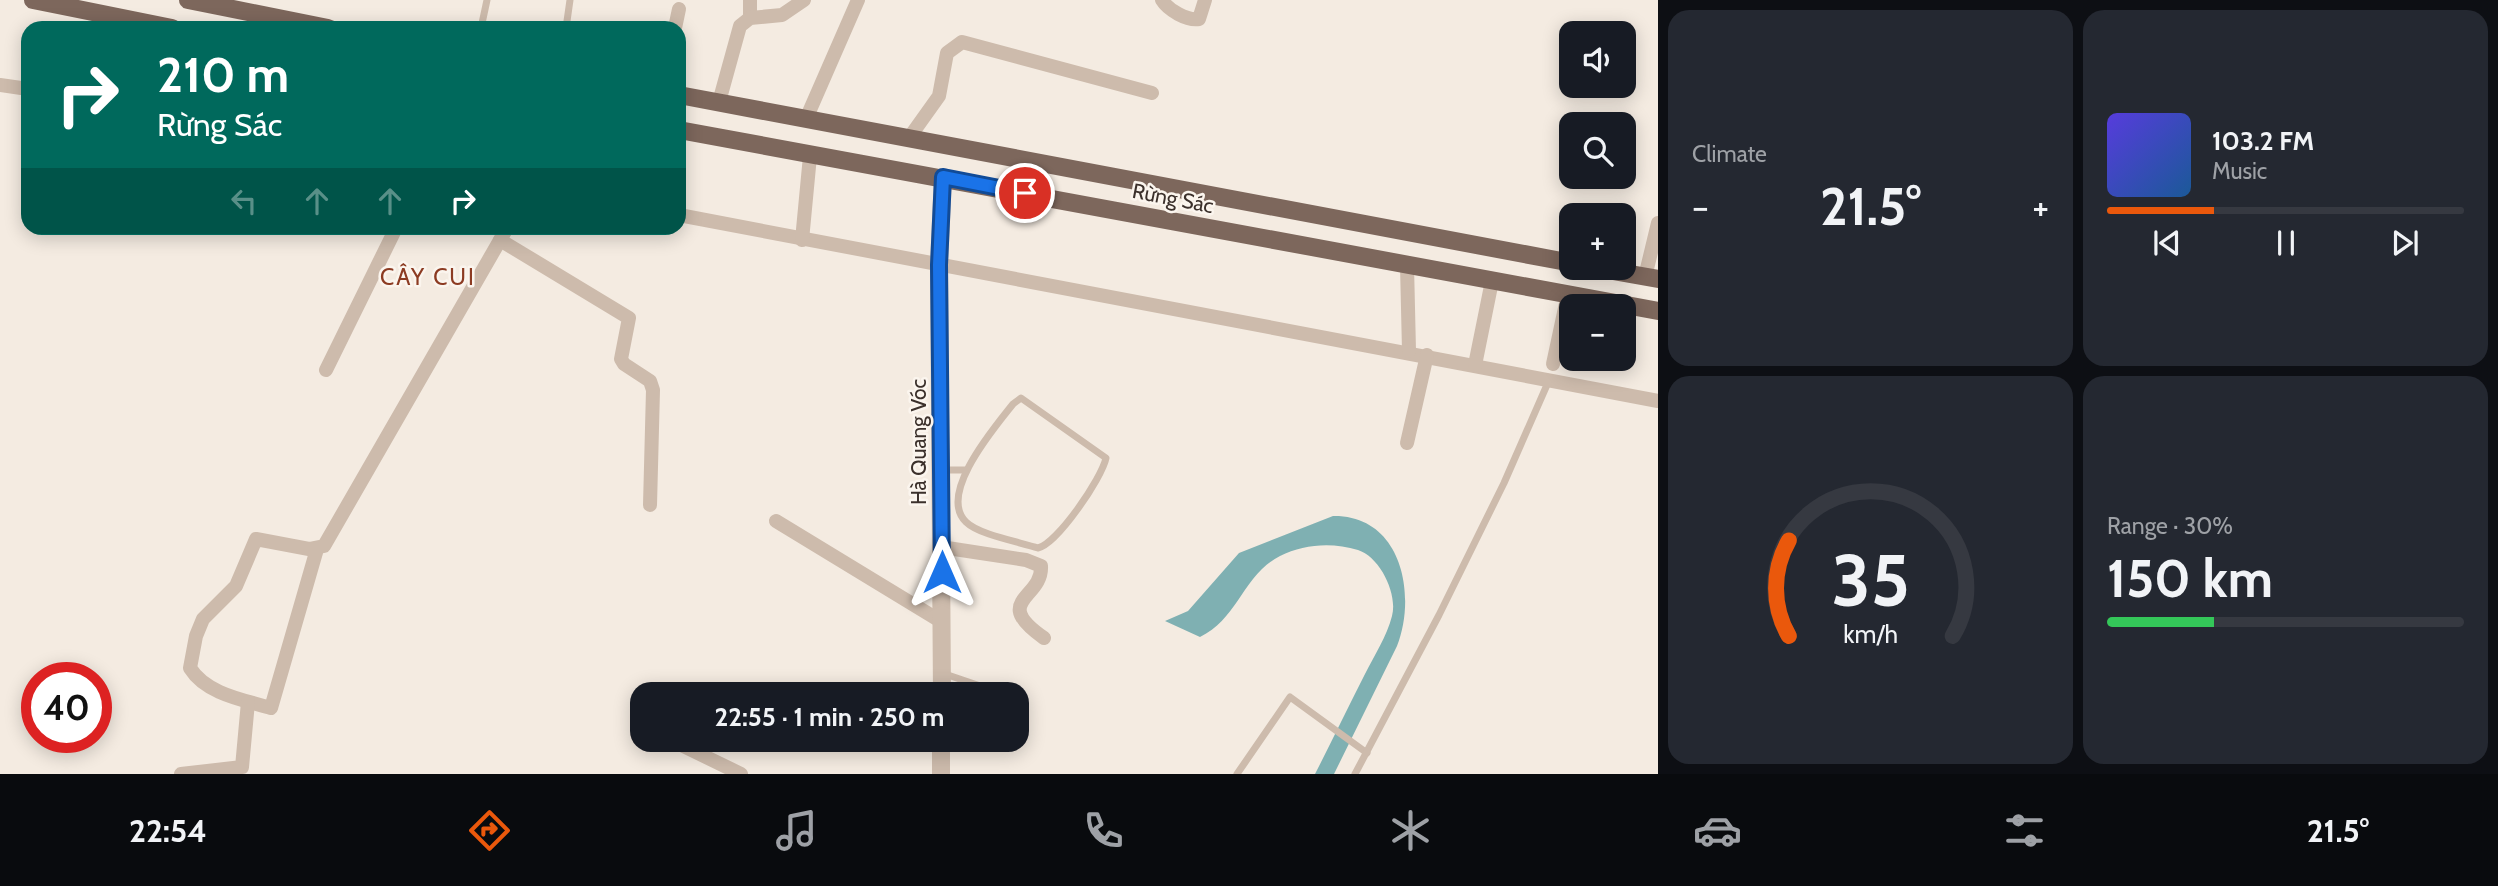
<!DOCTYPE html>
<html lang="en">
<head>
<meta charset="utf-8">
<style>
	body { margin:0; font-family:Cabin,sans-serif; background:#242831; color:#f1f3f6; height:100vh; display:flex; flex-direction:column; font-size:26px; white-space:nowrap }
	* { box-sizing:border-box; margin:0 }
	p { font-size:23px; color:#9ea1a6 }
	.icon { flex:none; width:38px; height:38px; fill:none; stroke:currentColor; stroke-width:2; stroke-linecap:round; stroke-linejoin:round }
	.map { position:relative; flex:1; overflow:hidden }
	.details { display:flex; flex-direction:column; gap:10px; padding:10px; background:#0d0f14; width:840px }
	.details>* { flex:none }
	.hud { position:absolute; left:21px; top:21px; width:665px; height:214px; border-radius:21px; box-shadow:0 4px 18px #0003; background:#00695c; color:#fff; overflow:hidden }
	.buttons { position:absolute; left:1559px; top:21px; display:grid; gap:14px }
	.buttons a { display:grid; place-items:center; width:77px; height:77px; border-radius:14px; background:#171b24; box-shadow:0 4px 18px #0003; font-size:35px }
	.speed { position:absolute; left:21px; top:662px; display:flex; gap:14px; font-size:35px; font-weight:700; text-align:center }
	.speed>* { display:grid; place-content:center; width:91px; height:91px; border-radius:50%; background:#171b24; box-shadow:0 4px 18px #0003; line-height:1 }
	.speed .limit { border:10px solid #d22; background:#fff; color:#111 }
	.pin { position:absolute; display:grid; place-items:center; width:60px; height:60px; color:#fff; margin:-30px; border:4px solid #fff; border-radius:50%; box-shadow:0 2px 7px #0007 }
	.me { position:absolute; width:77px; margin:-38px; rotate:0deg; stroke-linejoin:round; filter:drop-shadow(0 0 5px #0008) }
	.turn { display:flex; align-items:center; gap:24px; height:147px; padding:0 21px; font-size:32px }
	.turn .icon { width:91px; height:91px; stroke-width:2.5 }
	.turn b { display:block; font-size:49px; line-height:60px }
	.lanes { display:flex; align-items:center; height:66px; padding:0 21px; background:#0003; justify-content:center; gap:35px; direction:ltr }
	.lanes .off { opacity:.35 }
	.big { font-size:52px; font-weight:700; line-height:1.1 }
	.details .widget { flex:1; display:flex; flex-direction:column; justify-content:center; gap:10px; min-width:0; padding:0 24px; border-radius:21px; background:#242831 }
	.details .dial { align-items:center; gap:0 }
	.dial svg { height:182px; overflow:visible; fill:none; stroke:#363941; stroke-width:7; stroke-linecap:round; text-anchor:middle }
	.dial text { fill:#f1f3f6; stroke:none }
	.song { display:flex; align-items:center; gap:21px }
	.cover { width:84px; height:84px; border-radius:10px; background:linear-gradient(135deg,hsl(250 70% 55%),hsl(210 70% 35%)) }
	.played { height:7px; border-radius:4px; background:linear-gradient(90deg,#ea580c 30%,#363941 30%) }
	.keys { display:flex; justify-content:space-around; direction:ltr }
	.heat { display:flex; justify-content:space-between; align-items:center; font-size:38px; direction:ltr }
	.charge { height:10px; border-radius:5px; background:linear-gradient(90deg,#34c759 30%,#363941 0) }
	.details .tiles { flex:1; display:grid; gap:10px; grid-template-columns:repeat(2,1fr) }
	.trip { position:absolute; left:630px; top:682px; width:399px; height:70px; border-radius:21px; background:#171b24; box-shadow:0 4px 18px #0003; font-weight:700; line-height:70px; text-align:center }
	.dock { display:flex; height:112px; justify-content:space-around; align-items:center; background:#090b0e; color:#9ea1a6 }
	.dock .icon { width:49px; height:49px }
	.dock .active { color:#ea580c }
	.dock b { font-size:32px; color:#f1f3f6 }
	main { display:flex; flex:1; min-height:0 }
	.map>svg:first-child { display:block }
	.water { fill:#7fb0b2 }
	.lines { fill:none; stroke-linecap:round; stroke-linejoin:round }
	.service { stroke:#cdbbac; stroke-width:7 }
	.minor { stroke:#cdbbac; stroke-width:14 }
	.tertiary { stroke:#cdbbac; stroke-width:18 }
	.primary { stroke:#7d675c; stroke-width:18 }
	.route-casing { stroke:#114b97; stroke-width:18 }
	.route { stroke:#1a73e8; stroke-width:12 }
	.labels { text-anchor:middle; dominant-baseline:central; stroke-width:5; stroke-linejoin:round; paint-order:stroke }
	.street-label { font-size:21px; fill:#3b302b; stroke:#fbf5ee }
	.neighbourhood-label { font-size:23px; letter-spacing:2px; fill:#8c3b22; stroke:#fbf5ee }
</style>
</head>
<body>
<main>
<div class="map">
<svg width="1658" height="774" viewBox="0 0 1658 774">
	<rect width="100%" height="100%" fill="#f4ebe1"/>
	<path class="water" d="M1333,516C1402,515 1417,595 1397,646L1334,774H1315C1332,741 1348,707 1365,674C1374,656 1387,636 1392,616C1398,594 1380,557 1358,550C1332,542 1304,544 1280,556C1243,575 1238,619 1200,637L1165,621L1188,611L1239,553Z"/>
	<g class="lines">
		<g class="service">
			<polyline points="481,28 487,0"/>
			<polyline points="566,28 570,0"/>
			<path d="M1021,398L1106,458C1102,478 1057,544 1038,548C1020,542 979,535 966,522C937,494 995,427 1013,404Z"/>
			<polyline points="942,470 965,470"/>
			<polyline points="942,673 992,690"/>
			<polyline points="1237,774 1290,697 1367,753"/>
			<polyline points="1355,774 1439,615 1504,483 1550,378"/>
		</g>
		<g class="minor">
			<polyline points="750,0 750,18"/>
			<path d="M1162,0C1168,10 1187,21 1199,19L1205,0"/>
			<polyline points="675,28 679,9"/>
			<polyline points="0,85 28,89"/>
			<polyline points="719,102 740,26 750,18 782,15 804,0"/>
			<polyline points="806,119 858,0"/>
			<polyline points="909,138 939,96 947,53 962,42 1152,93"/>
			<polyline points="679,215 1658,401"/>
			<polyline points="500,240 629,318 621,359 624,364 650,381 653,390 650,505"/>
			<polyline points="802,240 810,156"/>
			<polyline points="1407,265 1409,351"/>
			<polyline points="1645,277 1658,223"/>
			<polyline points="1553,364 1568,294"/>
			<polyline points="1475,365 1492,281"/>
			<polyline points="326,370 396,228"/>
			<polyline points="1407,443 1427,355"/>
			<polyline points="776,521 942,622"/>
			<path d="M941,547L1026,560L1041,566C1043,599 990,600 1044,638"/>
			<path d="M317,549L271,708C244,700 206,694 190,668L196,636L203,619L236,586L256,539L309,549L324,546L507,228"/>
			<polyline points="671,740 741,774"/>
			<polyline points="181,774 242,767 248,702"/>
		</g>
		<g class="tertiary">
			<polyline points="942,695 939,265 943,177"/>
			<polyline points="941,774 941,740"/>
		</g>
		<g class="primary">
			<polyline points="33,0 172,28"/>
			<polyline points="188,0 328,28"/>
			<polyline points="679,95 1572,263"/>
			<polyline points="679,130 1658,311"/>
			<polyline points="1596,268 1658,279"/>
		</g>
	</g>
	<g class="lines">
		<g class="route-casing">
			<polyline id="route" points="942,572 939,265 943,177 1025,193"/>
		</g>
		<use href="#route" class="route"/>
	</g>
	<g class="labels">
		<g class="street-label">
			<text transform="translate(1173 198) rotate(11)">Rừng Sác</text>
			<text transform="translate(918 442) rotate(-90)">Hà Quang Vóc</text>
		</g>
		<g class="neighbourhood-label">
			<text x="428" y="277">CÂY CUI</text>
		</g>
	</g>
</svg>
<div class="buttons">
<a><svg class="icon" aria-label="sound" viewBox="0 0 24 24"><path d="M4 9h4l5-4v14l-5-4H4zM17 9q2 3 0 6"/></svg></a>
<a><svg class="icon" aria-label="search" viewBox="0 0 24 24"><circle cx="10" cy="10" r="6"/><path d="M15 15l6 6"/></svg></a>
<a>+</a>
<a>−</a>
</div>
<div class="speed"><div class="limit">40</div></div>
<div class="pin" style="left:1025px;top:193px;background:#d93025"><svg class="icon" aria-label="arrive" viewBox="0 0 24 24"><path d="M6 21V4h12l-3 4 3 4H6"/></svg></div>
<svg class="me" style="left:942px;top:572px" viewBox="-20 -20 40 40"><path d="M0-17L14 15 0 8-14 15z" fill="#1a73e8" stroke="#fff" stroke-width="4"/></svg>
<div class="trip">22:55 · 1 min · 250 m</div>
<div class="hud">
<div class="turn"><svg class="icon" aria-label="right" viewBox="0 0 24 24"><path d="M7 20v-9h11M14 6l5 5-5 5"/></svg><div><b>210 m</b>Rừng Sác</div></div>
<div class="lanes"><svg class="icon off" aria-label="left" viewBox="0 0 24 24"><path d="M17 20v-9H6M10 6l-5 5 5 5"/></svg><svg class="icon off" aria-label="ahead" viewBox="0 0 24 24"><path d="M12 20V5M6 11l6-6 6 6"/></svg><svg class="icon off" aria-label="ahead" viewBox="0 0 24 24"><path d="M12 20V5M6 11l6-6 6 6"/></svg><svg class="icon" aria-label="right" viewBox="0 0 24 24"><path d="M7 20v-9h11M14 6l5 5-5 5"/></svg></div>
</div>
</div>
<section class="details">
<div class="tiles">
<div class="widget"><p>Climate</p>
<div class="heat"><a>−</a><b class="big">21.5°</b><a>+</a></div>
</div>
<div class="widget">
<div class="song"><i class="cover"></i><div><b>103.2 FM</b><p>Music</p></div></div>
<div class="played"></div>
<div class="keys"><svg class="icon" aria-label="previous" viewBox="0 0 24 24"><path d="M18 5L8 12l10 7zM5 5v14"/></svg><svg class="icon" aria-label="pause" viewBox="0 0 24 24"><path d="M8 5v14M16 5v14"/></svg><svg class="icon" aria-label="next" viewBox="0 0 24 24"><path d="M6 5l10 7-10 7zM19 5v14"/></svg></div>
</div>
<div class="widget dial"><svg viewBox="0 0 100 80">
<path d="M14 69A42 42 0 1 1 86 69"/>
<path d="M14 69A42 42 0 0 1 14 27" stroke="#ea580c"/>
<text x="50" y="56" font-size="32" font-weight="700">35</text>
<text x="50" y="72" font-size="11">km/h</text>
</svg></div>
<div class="widget"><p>Range · 30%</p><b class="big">150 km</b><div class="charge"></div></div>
</div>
</section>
</main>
<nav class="dock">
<b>22:54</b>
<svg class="icon active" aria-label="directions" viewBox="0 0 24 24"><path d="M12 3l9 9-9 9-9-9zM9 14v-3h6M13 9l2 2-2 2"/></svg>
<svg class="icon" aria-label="music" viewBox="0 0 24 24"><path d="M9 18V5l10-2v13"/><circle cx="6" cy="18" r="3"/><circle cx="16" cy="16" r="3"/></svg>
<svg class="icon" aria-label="phone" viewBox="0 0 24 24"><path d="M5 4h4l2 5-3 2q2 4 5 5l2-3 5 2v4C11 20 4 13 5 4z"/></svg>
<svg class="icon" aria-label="climate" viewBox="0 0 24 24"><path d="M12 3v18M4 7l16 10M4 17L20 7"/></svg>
<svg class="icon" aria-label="car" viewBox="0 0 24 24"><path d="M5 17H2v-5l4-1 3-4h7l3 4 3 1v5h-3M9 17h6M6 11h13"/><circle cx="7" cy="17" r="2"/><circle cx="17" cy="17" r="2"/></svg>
<svg class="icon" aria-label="filters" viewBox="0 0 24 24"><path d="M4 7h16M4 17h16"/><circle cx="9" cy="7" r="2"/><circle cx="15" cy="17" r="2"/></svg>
<b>21.5°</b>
</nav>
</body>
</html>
